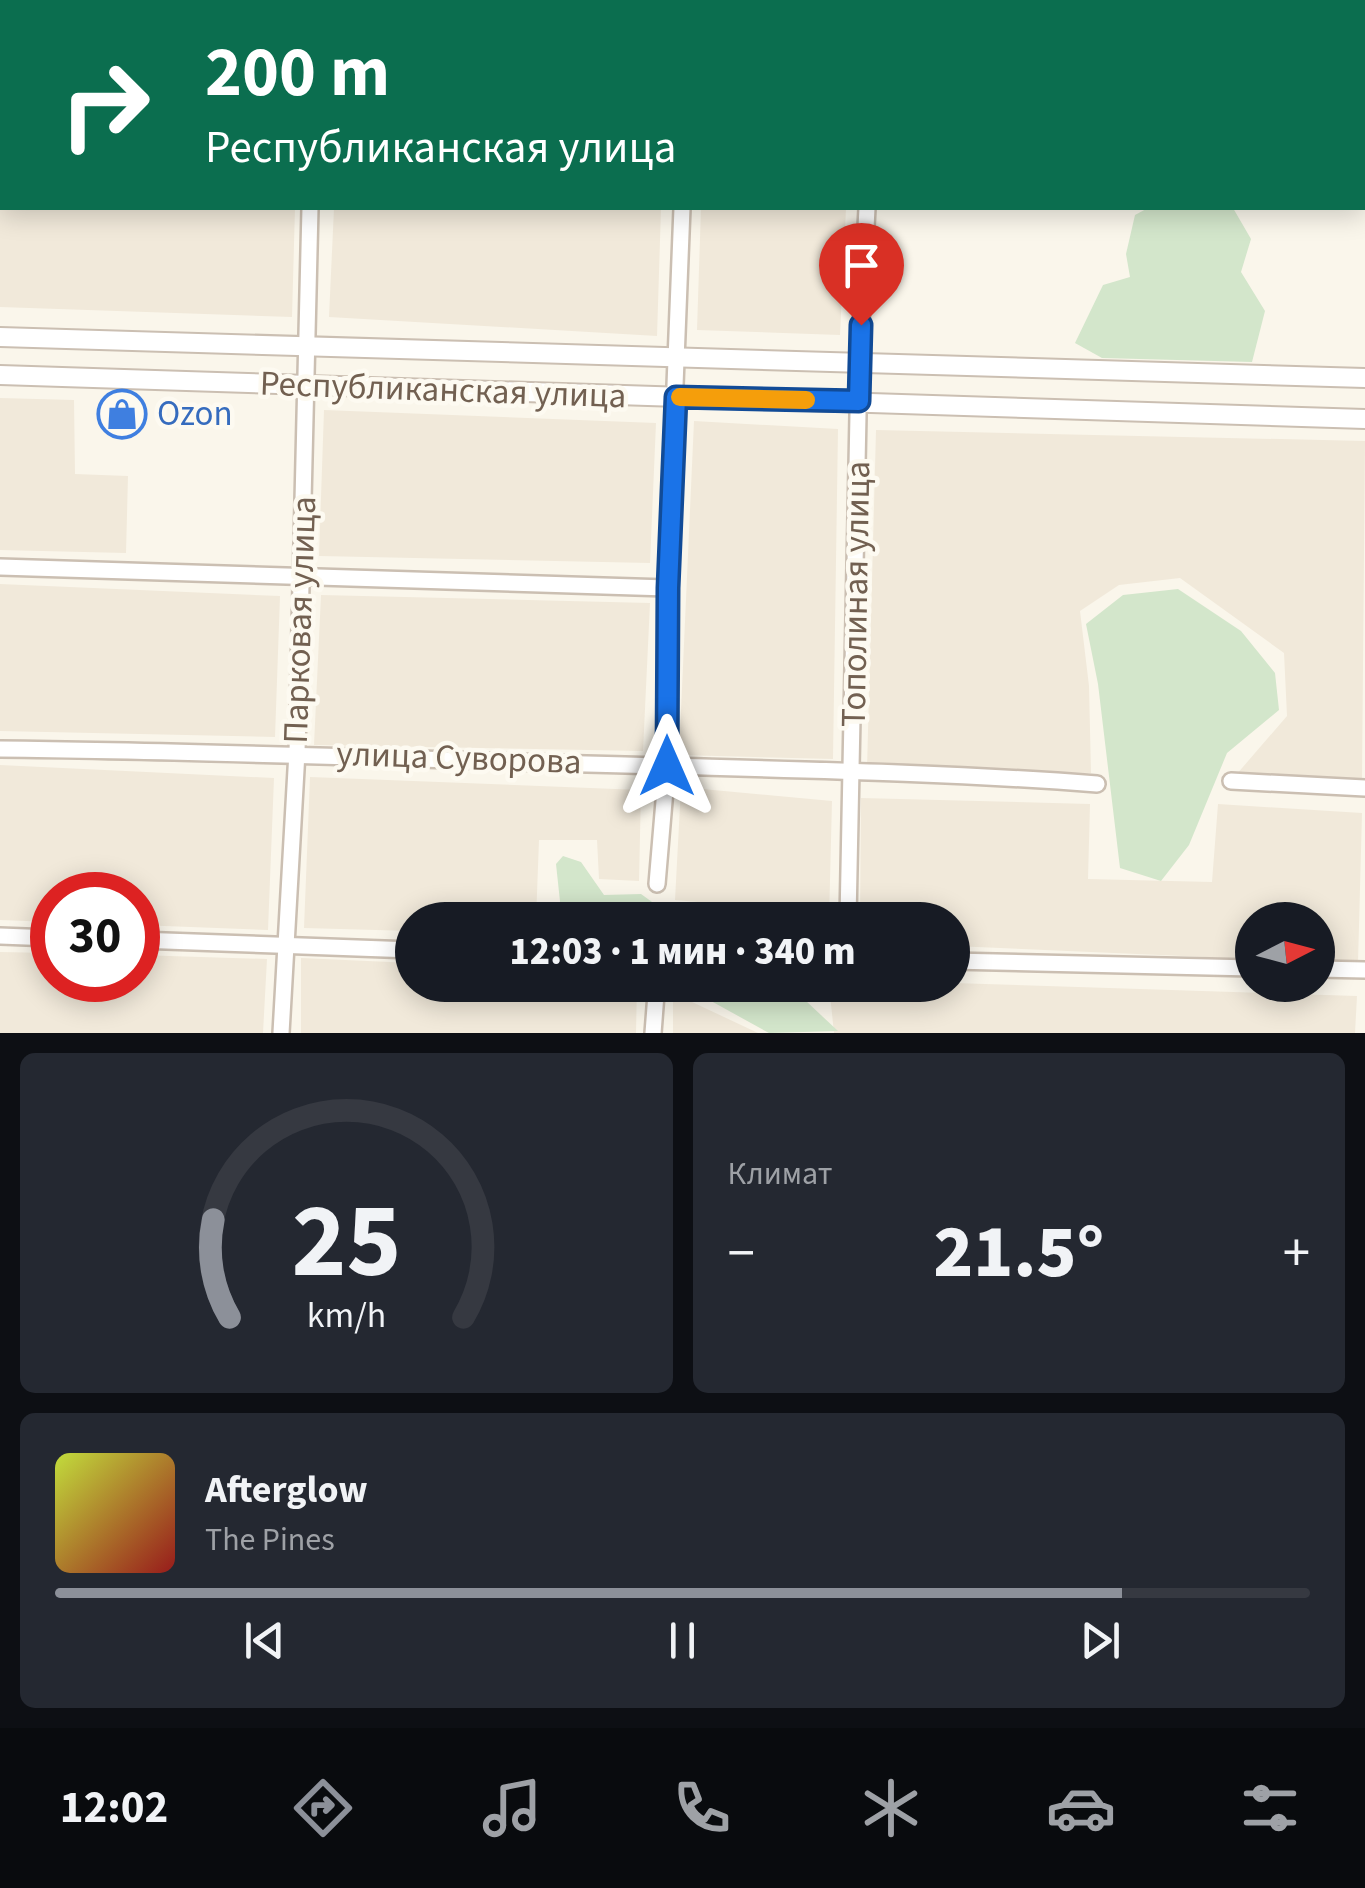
<!DOCTYPE html>
<html lang="ru">
<head>
<meta charset="utf-8">
<style>
	body { margin:0; font-family:"Source Sans 3",sans-serif; background:#242831; color:#f1f3f6; height:100vh; display:flex; flex-direction:column; font-size:38px; white-space:nowrap }
	* { box-sizing:border-box; margin:0 }
	p { font-size:32px; color:#9ea1a6 }
	.icon { flex:none; width:55px; height:55px; fill:none; stroke:currentColor; stroke-width:2; stroke-linecap:round; stroke-linejoin:round }
	.map { position:relative; height:1033px; overflow:hidden }
	.sheet { display:flex; flex-direction:column; gap:20px; padding:20px; background:#0d0f14; flex:1 }
	.sheet>* { flex:none }
	.banner { position:absolute; left:0px; top:0px; width:1365px; height:210px; box-shadow:0 5px 25px #0003; background:#0b6e4f; color:#fff; overflow:hidden }
	.needle { width:65px; rotate:84deg }
	.fabs { position:absolute; left:1235px; top:902px; display:grid; gap:20px }
	.fabs a { display:grid; place-items:center; width:100px; height:100px; border-radius:50%; background:#171b24; box-shadow:0 5px 25px #0003; font-size:50px }
	.speed { position:absolute; left:30px; top:872px; display:flex; gap:20px; font-size:50px; font-weight:700; text-align:center }
	.speed>* { display:grid; place-content:center; width:130px; height:130px; border-radius:50%; background:#171b24; box-shadow:0 5px 25px #0003; line-height:1 }
	.speed .limit { border:15px solid #d22; background:#fff; color:#111 }
	.pin { position:absolute; display:grid; place-items:center; width:85px; height:85px; color:#fff; margin:-102px -42px; border-radius:50% 50% 50% 0; rotate:-45deg; box-shadow:0 0 10px #0007 }
	.pin .icon { rotate:45deg }
	.me { position:absolute; width:110px; margin:-55px; rotate:0deg; stroke-linejoin:round; filter:drop-shadow(0 0 8px #0008) }
	.turn { display:flex; align-items:center; gap:35px; height:210px; padding:0 40px; font-size:45px }
	.turn .icon { width:130px; height:130px; stroke-width:2.5 }
	.turn b { display:block; font-size:70px; line-height:85px }
	.big { font-size:75px; font-weight:800; line-height:1.1 }
	.sheet .widget { flex:1; display:flex; flex-direction:column; justify-content:center; gap:15px; min-width:0; padding:0 35px; border-radius:15px; background:#242831 }
	.sheet .dial { align-items:center; gap:0 }
	.dial svg { height:260px; overflow:visible; fill:none; stroke:#363941; stroke-width:7; stroke-linecap:round; text-anchor:middle }
	.dial text { fill:#f1f3f6; stroke:none }
	.song { display:flex; align-items:center; gap:30px }
	.cover { width:120px; height:120px; border-radius:15px; background:linear-gradient(135deg,hsl(70 70% 55%),hsl(0 70% 35%)) }
	.played { height:10px; border-radius:5px; background:linear-gradient(90deg,#8c9099 85%,#363941 85%) }
	.keys { display:flex; justify-content:space-around; direction:ltr }
	.heat { display:flex; justify-content:space-between; align-items:center; font-size:55px; direction:ltr }
	.sheet .tiles { flex:1; display:grid; gap:20px; grid-template-columns:1fr 1fr }
	.widget:last-child { grid-column:span 2 }
	.trip { position:absolute; left:395px; top:902px; width:575px; height:100px; border-radius:50px; background:#171b24; box-shadow:0 5px 25px #0003; font-weight:800; line-height:100px; text-align:center }
	.menu { display:flex; height:160px; justify-content:space-around; align-items:center; background:#090b0e; color:#9ea1a6 }
	.menu .icon { width:70px; height:70px }
	.menu .on { color:#8c9099 }
	.menu b { font-size:45px; color:#f1f3f6 }
	.map>svg:first-child { display:block }
	.residential { fill:#f1e9da }
	.green { fill:#d3e6cb }
	.lines { fill:none; stroke-linecap:round; stroke-linejoin:round }
	.minor-casing { stroke:#cbbfb2; stroke-width:20 }
	.tertiary-casing { stroke:#cbbfb2; stroke-width:22 }
	.minor { stroke:#fff; stroke-width:15 }
	.tertiary { stroke:#fff; stroke-width:18 }
	.route-casing { stroke:#114b97; stroke-width:25 }
	.route { stroke:#1a73e8; stroke-width:18 }
	.slow { stroke:#f59e0b; stroke-width:18 }
	.labels { text-anchor:middle; dominant-baseline:central; stroke-width:9; stroke-linejoin:round; paint-order:stroke }
	.street-label { font-size:35px; fill:#726051; stroke:#fdfaf1 }
	.shop-label { font-size:35px; fill:#366cbe; stroke:#fdfaf1; text-anchor:start }
</style>
</head>
<body>
<div class="map">
<svg width="1365" height="1033" viewBox="0 0 1365 1033">
	<rect width="100%" height="100%" fill="#faf6eb"/>
	<g class="residential">
		<polygon points="0,160 2,208 295,208 292,317 0,307"/>
		<polygon points="334,208 661,208 657,336 329,317"/>
		<polygon points="701,208 846,208 840,335 697,330"/>
		<polygon points="0,398 74,400 75,474 128,476 126,553 0,550"/>
		<polygon points="324,410 656,423 650,563 319,556"/>
		<polygon points="694,421 838,429 833,759 679,755"/>
		<polygon points="876,430 1365,441 1362,779 1236,775 1287,716 1284,653 1180,578 1119,585 1080,611 1089,686 1091,773 867,769"/>
		<polygon points="0,584 280,596 275,737 0,731"/>
		<polygon points="321,595 650,603 643,751 314,745"/>
		<polygon points="0,765 274,778 268,930 138,925 138,895 52,895 52,922 0,920"/>
		<polygon points="310,777 641,790 639,881 599,879 597,840 539,840 536,920 412,920 412,931 304,928"/>
		<polygon points="681,787 832,801 829,920 755,920 754,907 675,900"/>
		<polygon points="861,798 1090,804 1088,879 1212,882 1218,804 1362,813 1358,963 1318,961 1318,920 1252,920 1252,959 953,946 952,920 860,920"/>
		<polygon points="0,952 52,953 52,980 138,980 138,955 267,959 263,1033 0,1033"/>
		<polygon points="301,958 412,963 412,985 637,985 636,1033 301,1033"/>
		<polygon points="953,983 1357,996 1355,1033 834,1033 829,985"/>
		<polygon points="673,993 758,1033 673,1033"/>
	</g>
	<g class="green">
		<polygon points="1148,208 1233,208 1251,239 1241,272 1265,311 1252,362 1102,358 1075,343 1103,285 1130,277 1126,254 1135,215"/>
		<polygon points="1178,589 1241,631 1275,673 1279,710 1227,753 1189,845 1161,881 1120,868 1098,684 1086,624 1123,595"/>
		<polygon points="563,856 581,862 604,895 641,894 677,920 562,920 556,864"/>
		<polygon points="682,985 789,985 838,1031 769,1033"/>
	</g>
	<g class="lines">
		<g class="minor-casing">
			<g id="minor">
				<polyline points="134,2 134,0"/>
				<polyline points="317,2 317,0"/>
				<polyline points="506,2 506,0"/>
				<polyline points="691,2 691,0"/>
				<polyline points="878,2 878,0"/>
				<polyline points="0,137 2,137"/>
				<polyline points="0,567 667,588"/>
				<path d="M0,749C222,751 444,761 666,766C811,770 953,773 1097,784"/>
				<polyline points="1231,781 1365,788"/>
				<polyline points="657,884 667,766 667,588 682,208"/>
				<polyline points="848,920 859,364 867,208"/>
				<polyline points="0,936 52,938"/>
				<polyline points="138,940 412,950"/>
				<polyline points="952,961 1252,968"/>
				<polyline points="1318,969 1365,970"/>
				<polyline points="281,1033 297,752 310,208"/>
				<polyline points="653,1033 656,994"/>
			</g>
		</g>
		<g class="tertiary-casing">
			<g id="tertiary">
				<polyline points="0,337 1365,378"/>
				<polyline points="0,375 1365,419"/>
			</g>
		</g>
		<use href="#minor" class="minor"/>
		<use href="#tertiary" class="tertiary"/>
	</g>
	<g class="lines">
		<g class="route-casing">
			<polyline id="route" points="667,766 668,588 676,397 859,401 861,325"/>
		</g>
		<use href="#route" class="route"/>
		<polyline class="slow" points="680,397 806,400"/>
	</g>
	<defs>
		<g id="shop-ring" transform="scale(2.5)"><circle r="9.5" fill="#fdfaf1" stroke="#3f7fe0" stroke-width="1.5"/><path d="M-5-2.5h2.3a2.7 3.5 0 0 1 5.4 0H5L5.5 6h-11ZM-1.5-2.5h3a1.5 2.3 0 0 0-3 0Z" fill="#3f7fe0"/></g>
	</defs>
	<g fill-rule="evenodd">
		<use href="#shop-ring" x="122" y="414"/>
	</g>
	<g class="labels">
		<g class="street-label">
			<text transform="translate(443 390) rotate(2)">Республиканская улица</text>
			<text transform="translate(856 594) rotate(-89)">Тополиная улица</text>
			<text transform="translate(300 620) rotate(-88)">Парковая улица</text>
			<text transform="translate(459 758) rotate(2)">улица Суворова</text>
		</g>
		<g class="shop-label">
			<text x="157" y="414">Ozon</text>
		</g>
	</g>
</svg>
<div class="fabs">
<a><svg class="needle" viewBox="-14 -14 28 28"><path d="M0-13l5 13h-10z" fill="#e53935"/><path d="M0 13l5-13h-10z" fill="#9ea1a6"/></svg></a>
</div>
<div class="speed"><div class="limit">30</div></div>
<div class="pin" style="left:861px;top:325px;background:#d93025"><svg class="icon" aria-label="arrive" viewBox="0 0 24 24"><path d="M6 21V4h12l-3 4 3 4H6"/></svg></div>
<svg class="me" style="left:667px;top:766px" viewBox="-20 -20 40 40"><path d="M0-17L14 15 0 8-14 15z" fill="#1a73e8" stroke="#fff" stroke-width="4"/></svg>
<div class="trip">12:03 · 1 мин · 340 m</div>
<div class="banner">
<div class="turn"><svg class="icon" aria-label="right" viewBox="0 0 24 24"><path d="M7 20v-9h11M14 6l5 5-5 5"/></svg><div><b>200 m</b>Республиканская улица</div></div>
</div>
</div>
<section class="sheet">
<div class="tiles">
<div class="widget dial"><svg viewBox="0 0 100 80">
<path d="M14 69A42 42 0 1 1 86 69"/>
<path d="M14 69A42 42 0 0 1 9 39" stroke="#8c9099"/>
<text x="50" y="56" font-size="32" font-weight="700">25</text>
<text x="50" y="72" font-size="11">km/h</text>
</svg></div>
<div class="widget"><p>Климат</p>
<div class="heat"><a>−</a><b class="big">21.5°</b><a>+</a></div>
</div>
<div class="widget">
<div class="song"><i class="cover"></i><div><b>Afterglow</b><p>The Pines</p></div></div>
<div class="played"></div>
<div class="keys"><svg class="icon" aria-label="previous" viewBox="0 0 24 24"><path d="M18 5L8 12l10 7zM5 5v14"/></svg><svg class="icon" aria-label="pause" viewBox="0 0 24 24"><path d="M8 5v14M16 5v14"/></svg><svg class="icon" aria-label="next" viewBox="0 0 24 24"><path d="M6 5l10 7-10 7zM19 5v14"/></svg></div>
</div>
</div>
</section>
<nav class="menu">
<b>12:02</b>
<svg class="icon on" aria-label="directions" viewBox="0 0 24 24"><path d="M12 3l9 9-9 9-9-9zM9 14v-3h6M13 9l2 2-2 2"/></svg>
<svg class="icon" aria-label="music" viewBox="0 0 24 24"><path d="M9 18V5l10-2v13"/><circle cx="6" cy="18" r="3"/><circle cx="16" cy="16" r="3"/></svg>
<svg class="icon" aria-label="phone" viewBox="0 0 24 24"><path d="M5 4h4l2 5-3 2q2 4 5 5l2-3 5 2v4C11 20 4 13 5 4z"/></svg>
<svg class="icon" aria-label="climate" viewBox="0 0 24 24"><path d="M12 3v18M4 7l16 10M4 17L20 7"/></svg>
<svg class="icon" aria-label="car" viewBox="0 0 24 24"><path d="M5 17H2v-5l4-1 3-4h7l3 4 3 1v5h-3M9 17h6M6 11h13"/><circle cx="7" cy="17" r="2"/><circle cx="17" cy="17" r="2"/></svg>
<svg class="icon" aria-label="filters" viewBox="0 0 24 24"><path d="M4 7h16M4 17h16"/><circle cx="9" cy="7" r="2"/><circle cx="15" cy="17" r="2"/></svg>
</nav>
</body>
</html>
